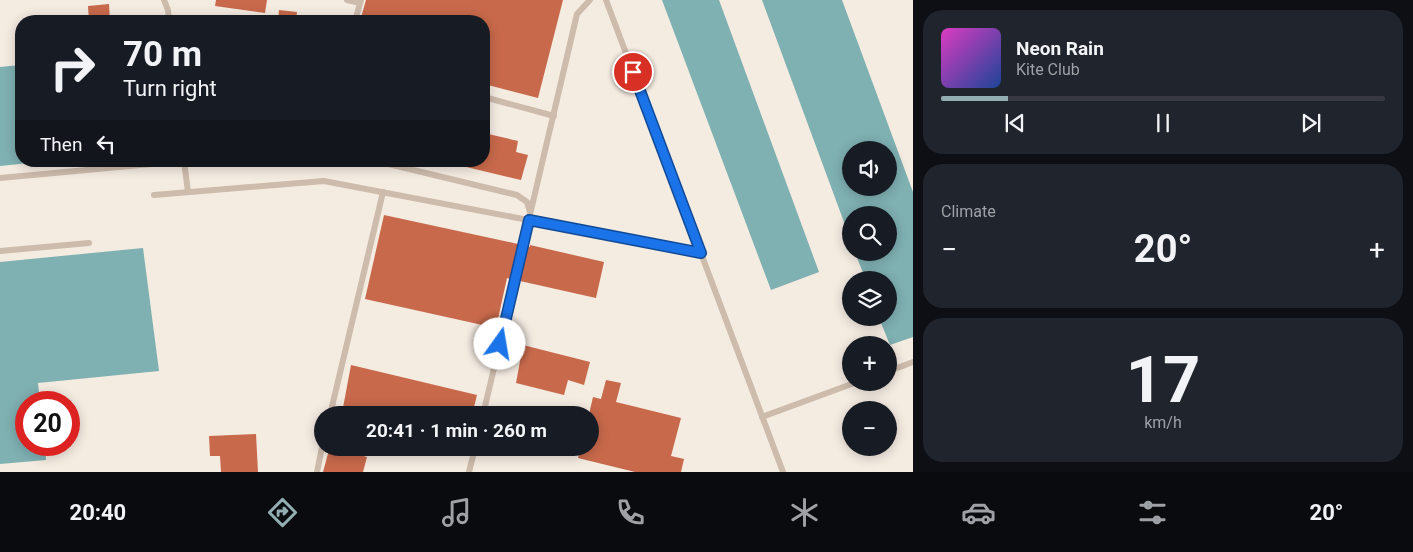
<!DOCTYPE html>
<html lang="en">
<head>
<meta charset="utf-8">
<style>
	body { margin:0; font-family:Roboto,sans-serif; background:#20242c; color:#f1f3f6; height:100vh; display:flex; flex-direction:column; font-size:19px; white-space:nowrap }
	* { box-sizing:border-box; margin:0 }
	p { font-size:16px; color:#9ea1a6 }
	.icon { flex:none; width:28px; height:28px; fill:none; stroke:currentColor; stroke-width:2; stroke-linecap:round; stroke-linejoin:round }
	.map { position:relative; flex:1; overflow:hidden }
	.sheet { display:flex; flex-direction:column; gap:10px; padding:10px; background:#0d0f14; width:500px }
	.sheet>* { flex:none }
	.top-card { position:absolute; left:15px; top:15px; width:475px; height:152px; border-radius:20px; box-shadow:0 2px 12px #0003; background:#171b24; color:#f1f3f6; overflow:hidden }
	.buttons { position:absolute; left:842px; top:141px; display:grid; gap:10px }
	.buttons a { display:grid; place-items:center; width:55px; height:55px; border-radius:50%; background:#171b24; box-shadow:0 2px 12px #0003; font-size:25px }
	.speed { position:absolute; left:15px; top:391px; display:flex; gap:10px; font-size:25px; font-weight:700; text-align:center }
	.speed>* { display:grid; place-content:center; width:65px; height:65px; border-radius:50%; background:#171b24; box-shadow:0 2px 12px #0003; line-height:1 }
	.speed .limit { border:8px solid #d22; background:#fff; color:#111 }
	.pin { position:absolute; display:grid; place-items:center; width:42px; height:42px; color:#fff; margin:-21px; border:2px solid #fff; border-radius:50%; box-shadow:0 1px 5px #0007 }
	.me { position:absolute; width:55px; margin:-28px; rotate:13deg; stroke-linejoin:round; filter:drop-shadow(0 0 4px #0008) }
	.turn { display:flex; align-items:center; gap:18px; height:105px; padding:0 25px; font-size:22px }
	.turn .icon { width:65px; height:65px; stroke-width:2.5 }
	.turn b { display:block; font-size:35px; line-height:42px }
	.then { display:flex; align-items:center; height:48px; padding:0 25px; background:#0003; gap:10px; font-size:19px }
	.big { font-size:38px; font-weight:700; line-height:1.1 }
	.sheet .widget { flex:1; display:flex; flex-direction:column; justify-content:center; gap:8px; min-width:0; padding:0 18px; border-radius:20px; background:#20242c }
	.sheet .dial { align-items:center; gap:0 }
	.dial b { font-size:65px; line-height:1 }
	.song { display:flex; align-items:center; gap:15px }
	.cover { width:60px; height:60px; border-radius:8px; background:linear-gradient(135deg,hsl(310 70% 55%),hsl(220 70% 35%)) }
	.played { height:5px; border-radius:2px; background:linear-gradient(90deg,#92aeb2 15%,#363941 15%) }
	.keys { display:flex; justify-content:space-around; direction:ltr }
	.heat { display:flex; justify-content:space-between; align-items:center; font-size:28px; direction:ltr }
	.trip { position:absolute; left:314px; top:406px; width:285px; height:50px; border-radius:25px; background:#171b24; box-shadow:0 2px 12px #0003; font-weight:700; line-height:50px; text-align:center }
	.tabs { display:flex; height:80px; justify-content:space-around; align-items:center; background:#090b0e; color:#9ea1a6 }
	.tabs .icon { width:35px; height:35px }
	.tabs .on { color:#92aeb2 }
	.tabs b { font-size:22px; color:#f1f3f6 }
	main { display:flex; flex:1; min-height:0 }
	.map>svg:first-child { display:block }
	.water { fill:#7fb0b2; fill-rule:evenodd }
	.building { fill:#c8694b }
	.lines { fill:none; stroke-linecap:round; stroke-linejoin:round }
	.service { stroke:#cdbbac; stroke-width:6 }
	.route-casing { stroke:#114b97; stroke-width:12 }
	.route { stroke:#1a73e8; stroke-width:9 }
</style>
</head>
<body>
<main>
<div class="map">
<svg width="913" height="472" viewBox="0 0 913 472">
	<rect width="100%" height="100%" fill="#f4ebe1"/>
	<g class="water">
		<polygon points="662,0 719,0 819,272 771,290"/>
		<path d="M762,0H842L913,192V337L890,345L879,318H889V280H866L855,253L889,252V215H851V241ZM851,150H889V188H851Z"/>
		<polygon points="21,65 21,161 49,161 0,166 0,67"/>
		<polygon points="143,248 159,371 38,383 40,402 26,402 26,445 45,445 46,460 0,464 0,262"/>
	</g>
	<g class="building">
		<polygon points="216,0 267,0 265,13 215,6"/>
		<polygon points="366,0 563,0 538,98 484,84 484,21 360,21"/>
		<polygon points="109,4 110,21 89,21 88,6"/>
		<polygon points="279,10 297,12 296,21 278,21"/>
		<polygon points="484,133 518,141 516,152 528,155 521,180 458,165 459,161 484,161"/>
		<polygon points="384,215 518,244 510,279 507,278 496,328 365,299"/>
		<polygon points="530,245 604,262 596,298 520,281 528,246 530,247"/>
		<polygon points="523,345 590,362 584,385 568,380 564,395 516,383"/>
		<polygon points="351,365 477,395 472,415 352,415 342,413"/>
		<polygon points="606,380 621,383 616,402 681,418 671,456 684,459 681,472 635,472 578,458 581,448 590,448 590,410 593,397 601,399"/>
		<polygon points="256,434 258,472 221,472 220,456 210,456 209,436"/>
		<polygon points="329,450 353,456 353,453 367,457 363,472 323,472"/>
	</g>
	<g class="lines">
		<g class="service">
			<polyline points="164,0 168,10 169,21"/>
			<polyline points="347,0 360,3"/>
			<polyline points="606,0 783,472"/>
			<polyline points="355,21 361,0"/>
			<polyline points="484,97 554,116"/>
			<polyline points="184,161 188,192"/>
			<polyline points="376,161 517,195 527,202 530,212"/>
			<polyline points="0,178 184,161"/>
			<polyline points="154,195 324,181 701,253"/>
			<polyline points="0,251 89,243"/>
			<polyline points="889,371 913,362"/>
			<polyline points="330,415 383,192"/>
			<polyline points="483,415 577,14 590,0"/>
			<polyline points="762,417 857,382"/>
			<polyline points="317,472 322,447"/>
			<polyline points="469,472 475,448"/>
		</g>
	</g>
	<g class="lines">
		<g class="route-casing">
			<polyline id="route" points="500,344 529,220 701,253 633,72"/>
		</g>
		<use href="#route" class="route"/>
	</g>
</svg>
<div class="buttons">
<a><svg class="icon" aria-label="sound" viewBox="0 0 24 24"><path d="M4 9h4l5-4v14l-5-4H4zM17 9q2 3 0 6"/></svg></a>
<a><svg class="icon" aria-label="search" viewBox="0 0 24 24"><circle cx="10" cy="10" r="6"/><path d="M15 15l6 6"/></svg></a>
<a><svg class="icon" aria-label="layers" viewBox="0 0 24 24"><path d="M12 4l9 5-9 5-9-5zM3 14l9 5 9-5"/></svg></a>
<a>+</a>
<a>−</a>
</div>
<div class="speed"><div class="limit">20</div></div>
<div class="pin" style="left:633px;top:72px;background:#d93025"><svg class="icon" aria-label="arrive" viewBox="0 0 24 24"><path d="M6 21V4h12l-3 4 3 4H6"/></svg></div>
<svg class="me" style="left:500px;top:344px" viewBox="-20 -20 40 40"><circle r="19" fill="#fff"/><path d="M0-13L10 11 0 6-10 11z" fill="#1a73e8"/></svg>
<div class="trip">20:41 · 1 min · 260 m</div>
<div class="top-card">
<div class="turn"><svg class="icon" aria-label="right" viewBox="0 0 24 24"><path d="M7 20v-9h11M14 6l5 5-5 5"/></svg><div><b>70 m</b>Turn right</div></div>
<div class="then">Then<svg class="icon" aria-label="left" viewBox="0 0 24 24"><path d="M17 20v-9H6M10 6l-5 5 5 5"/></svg></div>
</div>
</div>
<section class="sheet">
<div class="widget">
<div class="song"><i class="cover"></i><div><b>Neon Rain</b><p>Kite Club</p></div></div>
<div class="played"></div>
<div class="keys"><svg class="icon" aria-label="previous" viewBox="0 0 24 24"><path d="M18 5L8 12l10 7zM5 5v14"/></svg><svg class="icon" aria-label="pause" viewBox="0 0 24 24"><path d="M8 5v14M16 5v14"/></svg><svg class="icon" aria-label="next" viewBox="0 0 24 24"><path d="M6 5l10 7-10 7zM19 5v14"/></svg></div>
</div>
<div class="widget"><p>Climate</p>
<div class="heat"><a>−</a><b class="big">20°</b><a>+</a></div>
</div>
<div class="widget dial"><b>17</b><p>km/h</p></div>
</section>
</main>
<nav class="tabs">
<b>20:40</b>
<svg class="icon on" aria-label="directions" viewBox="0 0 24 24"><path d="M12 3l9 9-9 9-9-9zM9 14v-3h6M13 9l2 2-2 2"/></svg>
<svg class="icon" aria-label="music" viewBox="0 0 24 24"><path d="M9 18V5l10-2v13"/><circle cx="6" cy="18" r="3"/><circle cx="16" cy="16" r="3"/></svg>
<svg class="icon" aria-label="phone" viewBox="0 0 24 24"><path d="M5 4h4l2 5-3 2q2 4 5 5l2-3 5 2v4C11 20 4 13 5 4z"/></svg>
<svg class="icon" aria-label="climate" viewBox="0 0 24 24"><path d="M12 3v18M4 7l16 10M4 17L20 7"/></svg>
<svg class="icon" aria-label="car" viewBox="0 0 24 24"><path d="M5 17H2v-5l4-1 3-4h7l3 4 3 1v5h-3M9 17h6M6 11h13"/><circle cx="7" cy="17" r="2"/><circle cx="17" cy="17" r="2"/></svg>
<svg class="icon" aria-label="filters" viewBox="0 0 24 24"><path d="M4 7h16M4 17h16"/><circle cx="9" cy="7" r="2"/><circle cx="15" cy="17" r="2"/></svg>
<b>20°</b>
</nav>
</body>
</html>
